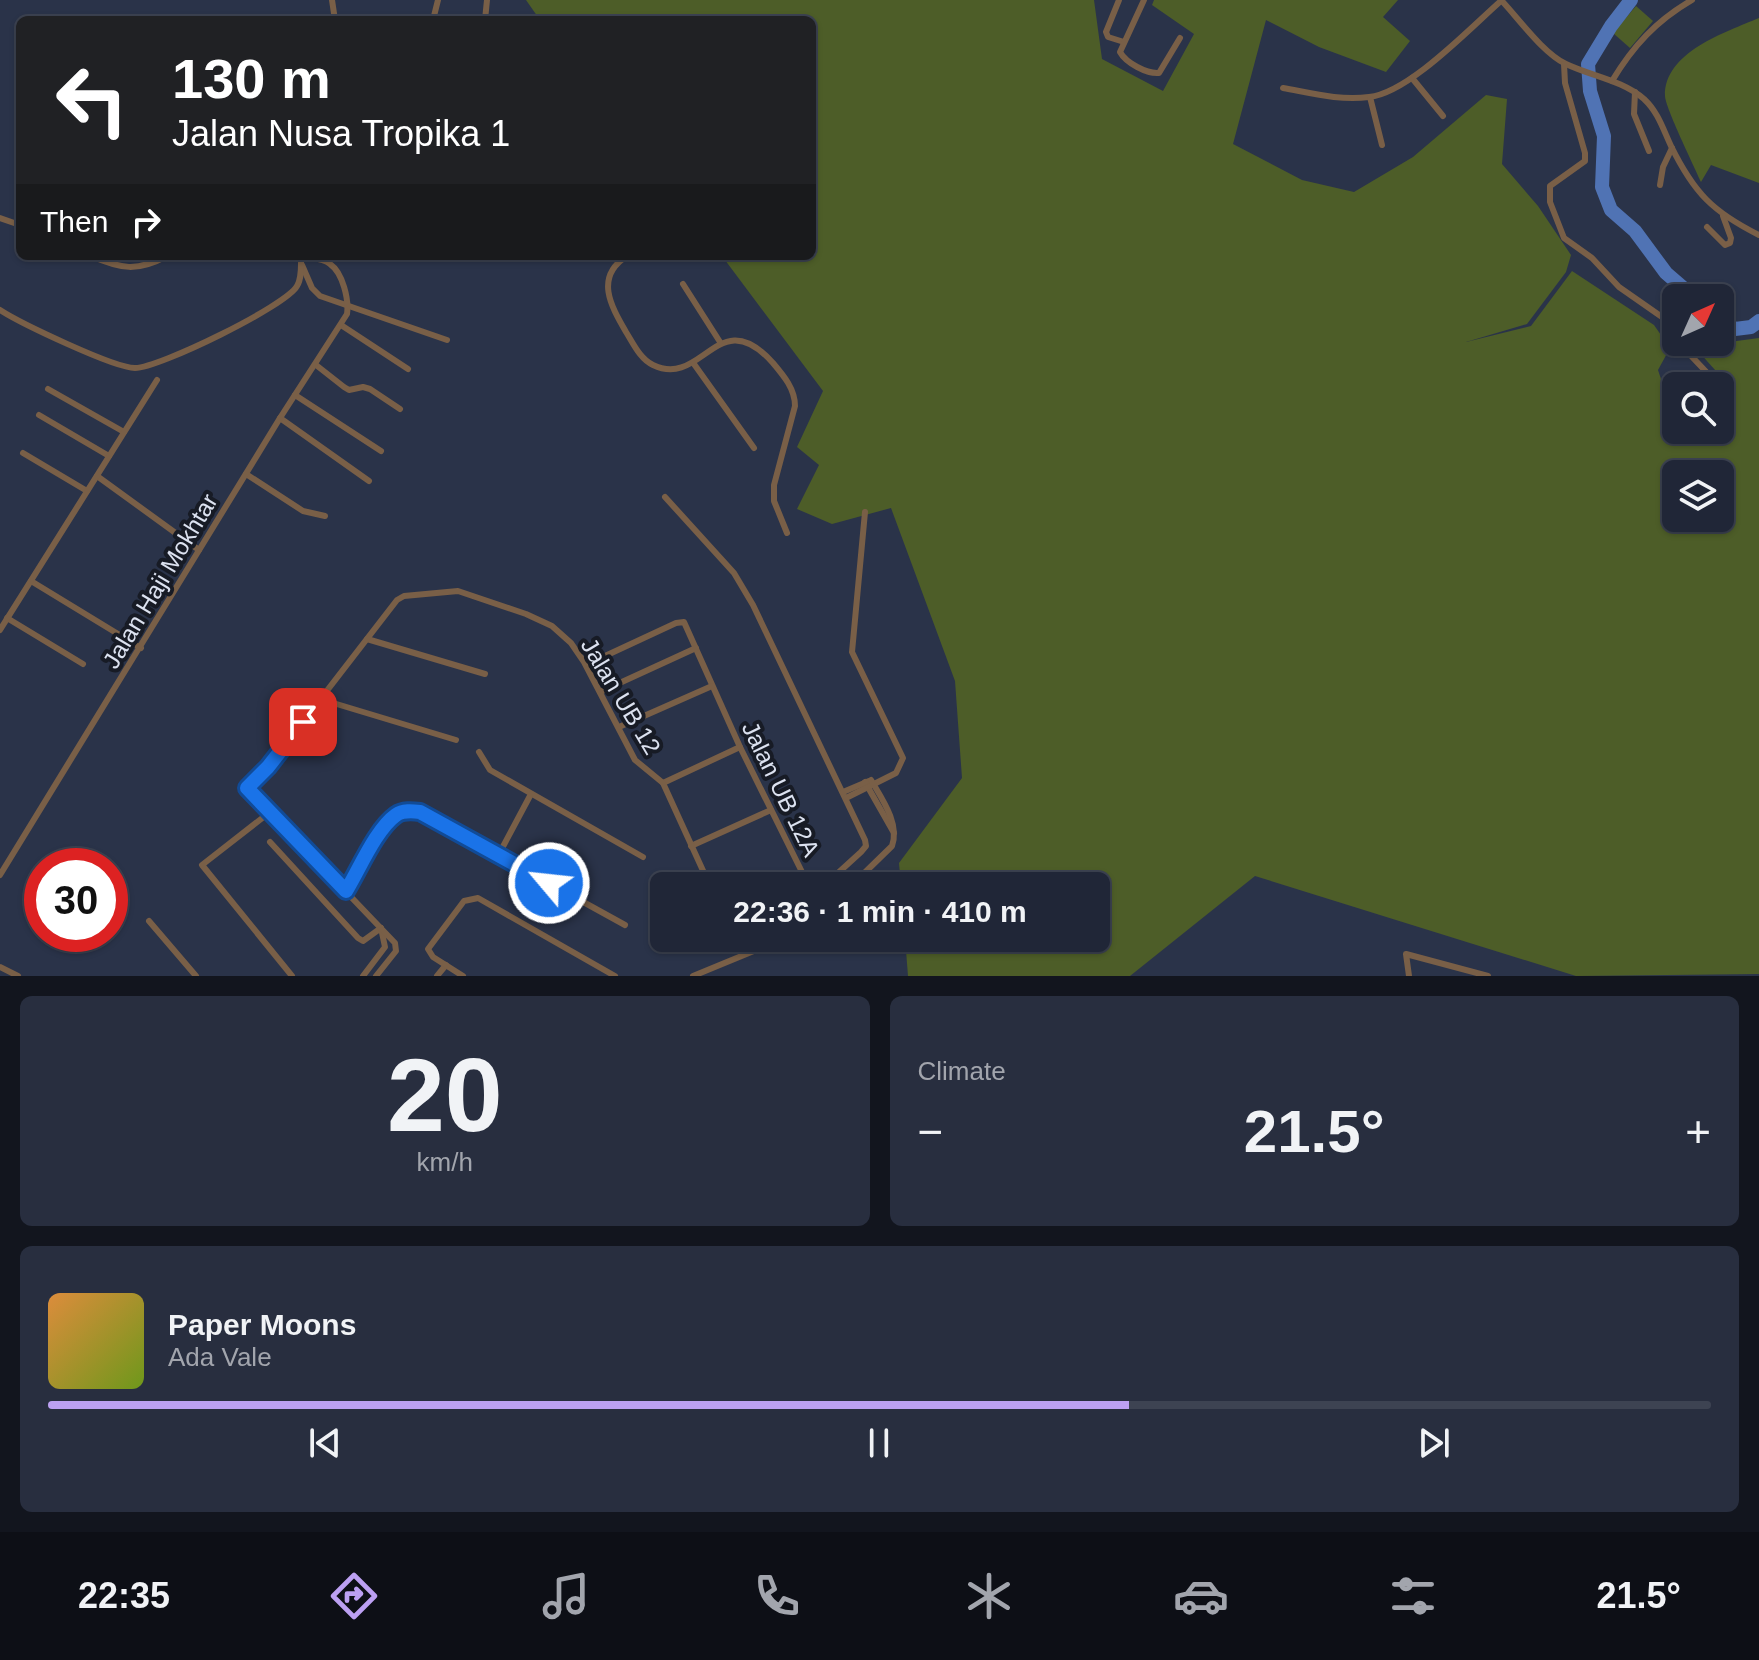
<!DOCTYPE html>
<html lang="en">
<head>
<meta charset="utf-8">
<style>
	body { margin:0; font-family:Helvetica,sans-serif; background:#282e3f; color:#f1f3f6; height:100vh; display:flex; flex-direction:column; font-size:30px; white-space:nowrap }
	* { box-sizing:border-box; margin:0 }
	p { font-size:26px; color:#a2a5ad }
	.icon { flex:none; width:44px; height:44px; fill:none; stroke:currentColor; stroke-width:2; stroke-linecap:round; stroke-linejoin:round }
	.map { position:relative; height:976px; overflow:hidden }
	.details { display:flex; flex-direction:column; gap:20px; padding:20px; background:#12151e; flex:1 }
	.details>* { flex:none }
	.top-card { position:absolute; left:16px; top:16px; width:800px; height:244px; border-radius:12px; box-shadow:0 2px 6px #0004,0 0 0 2px #3d4352; background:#202124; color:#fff; overflow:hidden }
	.needle { width:52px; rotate:45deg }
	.fabs { position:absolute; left:1662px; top:284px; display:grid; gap:16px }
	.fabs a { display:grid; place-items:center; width:72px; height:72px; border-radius:12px; background:#202637; box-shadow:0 2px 6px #0004,0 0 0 2px #3d4352; font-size:40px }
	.speed { position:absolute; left:24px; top:848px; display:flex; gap:16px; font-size:40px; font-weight:700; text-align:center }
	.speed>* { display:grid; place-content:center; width:104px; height:104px; border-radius:50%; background:#202637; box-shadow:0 2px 6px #0004,0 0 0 2px #3d4352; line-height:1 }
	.speed .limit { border:12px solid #d22; background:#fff; color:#111 }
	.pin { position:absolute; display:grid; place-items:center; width:68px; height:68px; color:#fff; margin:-34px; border-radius:16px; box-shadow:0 4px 12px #0006 }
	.me { position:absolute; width:88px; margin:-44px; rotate:298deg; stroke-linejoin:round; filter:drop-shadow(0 0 6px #0008) }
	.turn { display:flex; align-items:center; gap:28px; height:168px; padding:0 24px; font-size:36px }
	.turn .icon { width:104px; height:104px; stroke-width:2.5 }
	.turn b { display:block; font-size:56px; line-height:68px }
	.then { display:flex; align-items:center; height:76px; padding:0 24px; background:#0003; gap:16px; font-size:30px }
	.big { font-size:60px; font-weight:600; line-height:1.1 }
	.details .tile { flex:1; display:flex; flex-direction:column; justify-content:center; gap:12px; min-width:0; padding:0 28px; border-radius:12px; background:#282e3f }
	.details .dial { align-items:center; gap:0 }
	.dial b { font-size:104px; line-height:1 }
	.song { display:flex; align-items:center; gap:24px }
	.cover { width:96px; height:96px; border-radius:12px; background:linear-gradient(135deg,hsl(30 70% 55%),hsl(80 70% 35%)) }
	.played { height:8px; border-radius:4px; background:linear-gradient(90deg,#bca0f2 65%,#3d4352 65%) }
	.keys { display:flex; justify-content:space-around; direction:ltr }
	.heat { display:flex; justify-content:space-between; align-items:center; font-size:44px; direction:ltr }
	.details .tiles { flex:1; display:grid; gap:20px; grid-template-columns:1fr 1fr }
	.tile:last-child { grid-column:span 2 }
	.trip { position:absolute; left:650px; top:872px; width:460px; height:80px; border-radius:12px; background:#202637; box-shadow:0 2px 6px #0004,0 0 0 2px #3d4352; font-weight:600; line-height:80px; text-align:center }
	.tabs { display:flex; height:128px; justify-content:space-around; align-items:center; background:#0d0f16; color:#a2a5ad }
	.tabs .icon { width:56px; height:56px }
	.tabs .active { color:#bca0f2 }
	.tabs b { font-size:36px; color:#f1f3f6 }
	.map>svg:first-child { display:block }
	.green { fill:#4d5d28; fill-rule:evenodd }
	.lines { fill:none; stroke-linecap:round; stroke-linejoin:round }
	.river { stroke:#5073b4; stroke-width:14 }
	.street { stroke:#795f47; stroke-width:6 }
	.route-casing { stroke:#114b97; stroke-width:20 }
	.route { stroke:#1a73e8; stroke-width:14 }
	.labels { text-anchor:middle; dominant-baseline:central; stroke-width:8; stroke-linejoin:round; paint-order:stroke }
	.street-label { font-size:24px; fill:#dce2f0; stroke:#171b25 }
</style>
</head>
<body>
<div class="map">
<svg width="1759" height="976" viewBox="0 0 1759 976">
	<rect width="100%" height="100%" fill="#2a3349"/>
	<g class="green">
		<path d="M526,0H1094L1102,59L1163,91L1194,34L1152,5L1154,0H1398L1383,17L1410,41L1386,72L1319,47L1266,20L1233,144L1302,180L1354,192L1413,157L1486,95L1507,99L1502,164L1538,206L1571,255L1566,272L1527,324L1466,342L1531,326L1572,271L1654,325L1670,348L1658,370L1670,406L1676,408V430H1720V407L1733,390L1698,351L1704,342H1720V337L1729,342L1759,338V974L1576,976L1255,876L1130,976H908L905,938H1096V886H901L899,863L962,778L955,681L891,508L832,524L797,509L819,465L797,447L823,391L722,256H812V20H540ZM1676,474H1720V518H1676Z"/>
		<polygon points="1636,6 1653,21 1630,48 1613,33"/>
		<path d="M1759,18V183L1711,165L1701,182C1695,168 1665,107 1665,96C1664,52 1726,32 1759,18Z"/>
	</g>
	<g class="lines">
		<g class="river">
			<polyline points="1631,0 1611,26 1588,64 1590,91 1604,136 1602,187 1611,210 1635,231 1666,273 1695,298"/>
			<polyline points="1720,319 1735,329 1751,327 1759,321"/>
		</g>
		<g class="street">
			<polyline points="332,0 335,20"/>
			<polyline points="1119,0 1106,32 1108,37 1124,42"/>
			<path d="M1144,0L1120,52C1126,63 1147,74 1159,73L1180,38"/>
			<path d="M1501,0C1519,19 1543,53 1566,64C1591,76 1622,80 1644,99C1658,112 1663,129 1671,146C1694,193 1713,212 1759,235"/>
			<polyline points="433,20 438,0"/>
			<polyline points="485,20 487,0"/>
			<polyline points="1564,64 1565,83 1585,153 1585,161 1550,186 1550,202 1564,238 1592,258 1619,287 1662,317 1676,339"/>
			<polyline points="1412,78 1443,116"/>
			<path d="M1612,81C1633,46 1656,21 1692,0"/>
			<path d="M1283,88C1311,93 1340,101 1369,97C1409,93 1471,27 1502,0"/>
			<polyline points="1635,92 1634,114 1649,151"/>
			<polyline points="1370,97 1382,145"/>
			<polyline points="1660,185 1663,167 1672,148"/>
			<polyline points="0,218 20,225"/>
			<polyline points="1707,227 1725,245 1730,243 1731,238 1723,216"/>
			<path d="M91,256C121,269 137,272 167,256"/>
			<path d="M627,256C594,277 611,306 626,332C633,343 640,359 653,365C703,389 718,301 773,363C784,376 795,389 795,406L774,485V501L787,533"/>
			<polyline points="302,265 312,288 320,296 447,340"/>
			<polyline points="683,284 720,342"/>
			<path d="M0,310C20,323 114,368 135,368C159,368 286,306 297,286C302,278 301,265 301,256"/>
			<polyline points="341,325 408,369"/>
			<polyline points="1678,342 1712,378 1716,386"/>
			<polyline points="694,364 754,448"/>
			<polyline points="316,365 344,387 349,390 363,387 370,389 400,409"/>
			<polyline points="48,389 124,432"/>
			<polyline points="295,395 381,451"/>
			<polyline points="39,415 109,456"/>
			<polyline points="280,418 369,481"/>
			<polyline points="23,453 87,491"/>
			<polyline points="246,474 303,511 325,516"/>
			<polyline points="97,476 199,550"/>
			<polyline points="31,581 141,648"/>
			<polyline points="7,618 83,664"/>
			<polyline points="0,630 157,380"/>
			<polyline points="367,639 485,674"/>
			<polyline points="605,656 676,623 684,622 740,747 803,874 815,882 827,883 861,852 866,846 865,840 753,605 734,573 665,497"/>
			<polyline points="600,692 696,648"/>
			<polyline points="320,699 456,740"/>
			<polyline points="619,727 712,686"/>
			<polyline points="479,752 490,770 643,857"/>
			<polyline points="865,782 894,833"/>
			<polyline points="663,783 740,747"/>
			<polyline points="843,792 869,781"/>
			<polyline points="846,798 896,773 903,758 852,652 865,512"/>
			<polyline points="270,812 202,865 292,976"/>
			<polyline points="270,842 358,938 363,941 381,928"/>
			<polyline points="691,846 771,810"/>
			<polyline points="498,856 531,794"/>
			<path d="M0,875L280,418L347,314C349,300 343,273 330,264C324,259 312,258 304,256"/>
			<polyline points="776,886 803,874"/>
			<path d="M851,886L892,846C900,824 882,799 871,780"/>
			<path d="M346,891C358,871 381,820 401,812C408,810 414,811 420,812L625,925"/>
			<polyline points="149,921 196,976"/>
			<polyline points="0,967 18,976"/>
			<polyline points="363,976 385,947 381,928"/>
			<polyline points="376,976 396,951 395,943 247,788 268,767 397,600 404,596 458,591 526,614 552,626 571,643 584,662 635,760 663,783 710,886"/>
			<polyline points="437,976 446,965"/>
			<polyline points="463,976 433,957 428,949 464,901 478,898 615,976"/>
			<polyline points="693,976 785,938"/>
			<polyline points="1409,976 1406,954 1488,976"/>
		</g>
	</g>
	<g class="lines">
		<g class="route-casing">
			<path id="route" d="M303,722L268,767L247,788L346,891C359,870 376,829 396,815C403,810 412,811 420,812L549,883"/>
		</g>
		<use href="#route" class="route"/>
	</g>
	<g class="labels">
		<g class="street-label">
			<text transform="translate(160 581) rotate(-59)">Jalan Haji Mokhtar</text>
			<text transform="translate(621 696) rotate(59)">Jalan UB 12</text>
			<text transform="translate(781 789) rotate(64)">Jalan UB 12A</text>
		</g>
	</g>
</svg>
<div class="fabs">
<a><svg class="needle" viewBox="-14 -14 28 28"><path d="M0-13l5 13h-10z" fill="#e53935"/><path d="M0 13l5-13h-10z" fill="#a2a5ad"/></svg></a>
<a><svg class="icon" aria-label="search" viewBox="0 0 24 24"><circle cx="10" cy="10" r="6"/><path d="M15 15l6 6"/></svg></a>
<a><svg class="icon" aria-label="layers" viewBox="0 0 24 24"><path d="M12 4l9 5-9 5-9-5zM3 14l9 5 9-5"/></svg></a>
</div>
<div class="speed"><div class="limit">30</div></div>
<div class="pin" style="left:303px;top:722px;background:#d93025"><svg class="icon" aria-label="arrive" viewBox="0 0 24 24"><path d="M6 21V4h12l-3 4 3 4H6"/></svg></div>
<svg class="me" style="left:549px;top:883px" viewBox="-20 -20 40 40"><circle r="17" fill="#1a73e8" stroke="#fff" stroke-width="3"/><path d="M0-11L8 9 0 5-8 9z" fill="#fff"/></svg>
<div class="trip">22:36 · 1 min · 410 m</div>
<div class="top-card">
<div class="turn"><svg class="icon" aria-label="left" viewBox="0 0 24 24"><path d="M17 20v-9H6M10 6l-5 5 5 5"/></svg><div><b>130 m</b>Jalan Nusa Tropika 1</div></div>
<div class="then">Then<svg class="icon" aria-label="right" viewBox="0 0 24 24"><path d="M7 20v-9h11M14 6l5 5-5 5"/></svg></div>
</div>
</div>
<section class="details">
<div class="tiles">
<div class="tile dial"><b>20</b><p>km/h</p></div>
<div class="tile"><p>Climate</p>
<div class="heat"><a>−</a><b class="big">21.5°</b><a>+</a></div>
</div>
<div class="tile">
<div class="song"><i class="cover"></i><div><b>Paper Moons</b><p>Ada Vale</p></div></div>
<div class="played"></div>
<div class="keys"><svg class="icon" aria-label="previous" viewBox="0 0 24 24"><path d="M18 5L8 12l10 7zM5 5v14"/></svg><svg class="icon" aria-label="pause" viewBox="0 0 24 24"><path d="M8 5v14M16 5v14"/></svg><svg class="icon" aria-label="next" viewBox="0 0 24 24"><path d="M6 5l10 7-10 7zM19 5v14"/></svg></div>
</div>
</div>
</section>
<nav class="tabs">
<b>22:35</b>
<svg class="icon active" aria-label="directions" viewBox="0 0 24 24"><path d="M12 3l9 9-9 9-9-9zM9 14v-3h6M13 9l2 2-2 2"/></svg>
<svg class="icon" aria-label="music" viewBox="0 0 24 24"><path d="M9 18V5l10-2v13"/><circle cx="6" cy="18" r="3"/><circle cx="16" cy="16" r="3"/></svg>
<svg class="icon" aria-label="phone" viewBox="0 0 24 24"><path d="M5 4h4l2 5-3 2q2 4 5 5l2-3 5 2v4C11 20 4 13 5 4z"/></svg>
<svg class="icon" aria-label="climate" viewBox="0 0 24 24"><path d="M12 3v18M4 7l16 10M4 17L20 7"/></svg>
<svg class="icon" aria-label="car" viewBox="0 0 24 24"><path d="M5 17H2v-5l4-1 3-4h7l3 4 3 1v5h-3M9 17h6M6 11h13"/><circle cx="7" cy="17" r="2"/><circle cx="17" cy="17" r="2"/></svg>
<svg class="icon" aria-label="filters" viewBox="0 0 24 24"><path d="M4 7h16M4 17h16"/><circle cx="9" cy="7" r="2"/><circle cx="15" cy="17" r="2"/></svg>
<b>21.5°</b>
</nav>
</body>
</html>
